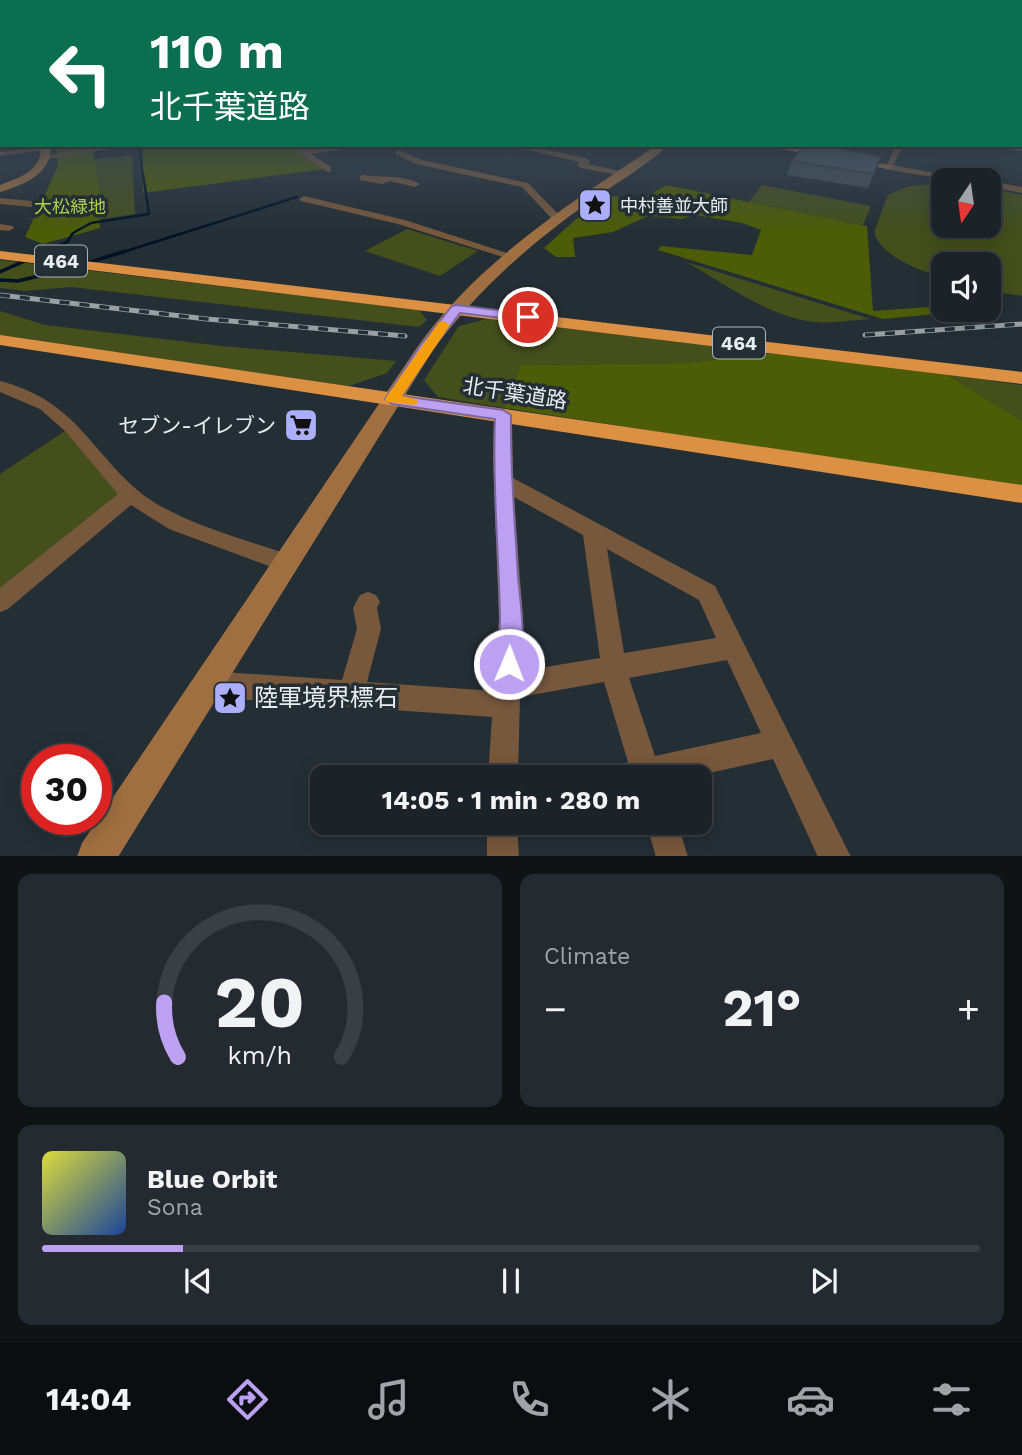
<!DOCTYPE html>
<html lang="en">
<head>
<meta charset="utf-8">
<style>
	body { margin:0; font-family:"Work Sans","Noto Sans JP",sans-serif; background:#242a30; color:#f1f3f6; height:100vh; display:flex; flex-direction:column; font-size:26px; white-space:nowrap }
	* { box-sizing:border-box; margin:0 }
	p { font-size:23px; color:#a0a4a8 }
	.icon { flex:none; width:38px; height:38px; fill:none; stroke:currentColor; stroke-width:2; stroke-linecap:round; stroke-linejoin:round }
	.map { position:relative; height:856px; overflow:hidden }
	.sheet { display:flex; flex-direction:column; gap:18px; padding:18px; background:#0f1316; flex:1 }
	.sheet>* { flex:none }
	.top-card { position:absolute; left:0px; top:0px; width:1022px; height:147px; box-shadow:0 4px 18px #0003,0 0 0 2px #393f45; background:#0b6e4f; color:#fff; overflow:hidden }
	.needle { width:46px; rotate:193deg }
	.fabs { position:absolute; left:931px; top:168px; display:grid; gap:14px }
	.fabs a { display:grid; place-items:center; width:70px; height:70px; border-radius:14px; background:#1b2228; box-shadow:0 4px 18px #0003,0 0 0 2px #393f45; font-size:35px }
	.speed { position:absolute; left:21px; top:744px; display:flex; gap:14px; font-size:35px; font-weight:700; text-align:center }
	.speed>* { display:grid; place-content:center; width:91px; height:91px; border-radius:50%; background:#1b2228; box-shadow:0 4px 18px #0003,0 0 0 2px #393f45; line-height:1 }
	.speed .limit { border:10px solid #d22; background:#fff; color:#111 }
	.pin { position:absolute; display:grid; place-items:center; width:60px; height:60px; color:#fff; margin:-30px; border:4px solid #fff; border-radius:50%; box-shadow:0 2px 7px #0007 }
	.me { position:absolute; width:77px; margin:-38px; rotate:1deg; stroke-linejoin:round; filter:drop-shadow(0 0 5px #0008) }
	.turn { display:flex; align-items:center; gap:24px; height:147px; padding:0 35px; font-size:32px }
	.turn .icon { width:91px; height:91px; stroke-width:2.5 }
	.turn b { display:block; font-size:49px; line-height:60px }
	.big { font-size:52px; font-weight:700; line-height:1.1 }
	.sheet .tile { flex:1; display:flex; flex-direction:column; justify-content:center; gap:10px; min-width:0; padding:0 24px; border-radius:14px; background:#242a30 }
	.sheet .dial { align-items:center; gap:0 }
	.dial svg { height:182px; overflow:visible; fill:none; stroke:#393f45; stroke-width:7; stroke-linecap:round; text-anchor:middle }
	.dial text { fill:#f1f3f6; stroke:none }
	.song { display:flex; align-items:center; gap:21px }
	.cover { width:84px; height:84px; border-radius:10px; background:linear-gradient(135deg,hsl(60 70% 55%),hsl(220 70% 35%)) }
	.played { height:7px; border-radius:4px; background:linear-gradient(90deg,#bca0f2 15%,#393f45 15%) }
	.keys { display:flex; justify-content:space-around; direction:ltr }
	.heat { display:flex; justify-content:space-between; align-items:center; font-size:38px; direction:ltr }
	.sheet .tiles { flex:1; display:grid; gap:18px; grid-template-columns:1fr 1fr }
	.tile:last-child { grid-column:span 2 }
	.trip { position:absolute; left:310px; top:765px; width:402px; height:70px; border-radius:14px; background:#1b2228; box-shadow:0 4px 18px #0003,0 0 0 2px #393f45; font-weight:700; line-height:70px; text-align:center }
	.tabs { display:flex; height:112px; justify-content:space-around; align-items:center; background:#0b0e10; color:#a0a4a8 }
	.tabs .icon { width:49px; height:49px }
	.tabs .active { color:#bca0f2 }
	.tabs b { font-size:32px; color:#f1f3f6 }
	.map>svg:first-child { display:block }
	.green { fill:#444f1c }
	.forest { fill:#4d5c06 }
	.lines { fill:none; stroke-linecap:round; stroke-linejoin:round }
	.stream-far2 { stroke:#001226; stroke-width:2 }
	.stream-far1 { stroke:#001226; stroke-width:2.5 }
	.stream { stroke:#001226; stroke-width:3.5 }
	.street { fill:#77583c; fill-rule:evenodd }
	.secondary { fill:#a06f41; fill-rule:evenodd }
	.highway { fill:#dc9044; fill-rule:evenodd }
	.rail-casing { stroke:#98a0a6; stroke-width:5 }
	.rail { stroke:#242e35; stroke-width:3.5; stroke-dasharray:10; stroke-linecap:butt }
	.wall { fill:#434d53 }
	.building { fill:#4e5961; stroke:#373e44; stroke-width:2 }
	.route { fill:#bca0f2; stroke:#7a689d; stroke-width:2 }
	.slow { fill:#f59e0b }
	.labels { text-anchor:middle; dominant-baseline:central; stroke-width:7; stroke-linejoin:round; paint-order:stroke }
	.far-poi-label { font-size:18px; fill:#e7edf2; stroke:#242e35; text-anchor:start }
	.far-park-label { font-size:18px; fill:#b1ce49; stroke:#242e35 }
	.shield { fill:#242e35; stroke:#acb4b9; stroke-width:2 }
	.shield-label { font-size:19px; font-weight:bold; fill:#e7edf2 }
	.street-label { font-size:21px; fill:#e7edf2; stroke:#242e35 }
	.poi-label { font-size:21px; fill:#e7edf2; stroke:#242e35; text-anchor:end }
	.near-poi-label { font-size:24px; fill:#e7edf2; stroke:#242e35; text-anchor:start }
</style>
</head>
<body>
<div class="map">
<svg width="1022" height="857" viewBox="0 0 1022 857">
	<rect width="100%" height="100%" fill="#242e35"/>
	<g class="green">
		<polygon points="132,155 135,214 54,226 62,163"/>
		<path d="M943,183V226H989V188L1022,195V296L989,291V264H943V278C920,270 882,258 874,232L888,195L909,186Z"/>
		<polygon points="762,185 871,206 863,225 749,202"/>
		<polygon points="407,229 478,251 440,276 365,251"/>
		<polygon points="0,260 419,310 427,320 419,327 71,287 25,291 0,288"/>
		<path d="M686,262L870,319C852,320 832,324 815,322C768,317 726,284 686,262Z"/>
		<polygon points="0,311 45,325 222,346 396,361 387,373 349,386 0,336"/>
		<polygon points="487,319 777,353 686,363 522,365 504,408 438,397 424,380 459,326"/>
		<polygon points="946,374 1022,385 1022,421"/>
		<polygon points="65,431 124,494 0,598 0,474"/>
	</g>
	<g class="forest">
		<polygon points="56,145 91,145 93,150 99,190 100,228 43,244 25,237 58,166"/>
		<polygon points="143,145 292,145 325,169 143,193"/>
		<polygon points="666,185 867,226 873,311 943,306 943,310 977,310 883,319 658,250 661,246 752,255 761,230 742,223 695,215 681,219 648,216 613,232 573,238 575,257 556,257 544,248 575,220 611,196 643,199"/>
		<polygon points="777,353 946,374 1022,421 1022,488 504,408 521,365 686,363"/>
	</g>
	<g class="lines">
		<polyline class="stream-far2" points="139,145 143,175"/>
		<g class="stream-far1">
			<polyline points="43,253 67,242 73,233 91,223 149,214 143,174"/>
			<polyline points="120,253 297,197"/>
		</g>
		<g class="stream">
			<polyline points="87,263 126,251"/>
			<polyline points="0,272 47,251"/>
			<polyline points="0,280 18,281 76,267"/>
		</g>
		<g class="street">
			<rect x="0" y="126" width="2" height="4"/>
			<polygon points="109,145 132,145 48,159 44,156"/>
			<polygon points="344,145 370,145 311,154 331,167 331,171 328,172 294,150"/>
			<polygon points="508,145 524,145 586,158 590,161 588,164 628,173 624,176 581,168 577,165 579,162"/>
			<polygon points="630,145 650,145 662,149 658,151"/>
			<polygon points="896,145 904,145 893,165 970,180 950,180 885,169"/>
			<polygon points="992,145 1022,147 1022,151 996,147"/>
			<polygon points="50,146 47,150 0,156 0,152"/>
			<polygon points="398,150 422,160 528,183 563,219 554,221 522,187 416,164 395,154"/>
			<path d="M363,175C382,178 402,174 420,184L415,187L390,181L382,184L360,180V176Z"/>
			<polygon points="989,181 1022,187 1022,193 989,187"/>
			<polygon points="304,196 405,220 516,256 506,258 398,224 301,201 299,199"/>
			<polygon points="0,198 32,201 37,204 32,207 0,204"/>
			<polygon points="0,224 13,226 14,228 9,231 0,230"/>
			<path d="M0,381C73,400 86,444 136,489C172,521 247,540 293,556L296,563L293,570L285,572L169,529L131,505L8,609L0,612V588L118,494L66,432L40,409L0,392Z"/>
			<path d="M503,409L512,415L513,478L715,586L851,857H818L773,759L691,777H610L615,767L628,762L604,682L520,697L518,777H488L492,717L208,697L199,693L195,684L199,675L208,671L342,680L357,629L353,608L360,595L368,592L376,595L380,602L377,608L381,629L367,682L494,691L499,619L493,457L494,415ZM514,497L583,535L600,658L521,671L523,619ZM607,549L699,600L716,638L624,653ZM727,660L761,733L655,756L629,678Z"/>
			<polygon points="487,822 517,822 519,857 487,857"/>
			<polygon points="646,822 677,822 688,857 656,857"/>
		</g>
		<g class="secondary">
			<path d="M41,145H51C52,174 24,185 0,192V185C21,177 42,171 41,145Z"/>
			<path d="M657,145H669C644,168 612,185 585,205C526,247 476,292 433,350L118,857H77L82,843L416,349C478,261 569,204 657,145Z"/>
			<polygon points="761,145 784,145 893,166 888,169"/>
		</g>
		<g class="highway">
			<polygon points="0,251 1022,372 1022,384 0,259"/>
			<polygon points="0,335 1022,485 1022,503 0,345"/>
		</g>
		<g class="rail-casing">
			<g id="rail">
				<polyline points="0,295 207,319 405,336"/>
				<polyline points="865,335 1022,324"/>
			</g>
		</g>
		<use href="#rail" class="rail"/>
	</g>
	<polygon class="wall" points="881,156 868,188 787,175 792,161"/>
	<polygon class="building" points="805,145 820,145 881,156 874,174 792,161"/>
	<linearGradient id="sky" x2="0" y2="1"><stop stop-color="#14191d"/><stop offset="0.49" stop-color="#3f4c5c"/><stop offset="1" stop-color="#3f4c5c" stop-opacity="0"/></linearGradient>
	<rect width="1022" height="235" fill="url(#sky)"/>
	<path class="route" d="M457,305L528,314L535,317L528,321L460,313L431,351L402,396L503,410L511,415C510,469 515,522 518,576C520,602 528,648 518,672L509,675L501,672C494,656 500,636 500,619C499,552 492,486 495,419L392,404L385,399L420,346L452,306Z"/>
	<polygon class="slow" points="443,321 450,325 402,396 416,399 418,402 416,405 387,402 385,399 387,396 439,322"/>
	<defs>
		<g id="sight-square" transform="scale(1.75)"><rect x="-9" y="-9" width="18" height="18" rx="4" fill="#abaffb" stroke="#242e35"/><path d="M0-6L1.8-2.2L6-1.7L2.9 1.2L3.7 5.4L0 3.3L-3.7 5.4L-2.9 1.2L-6-1.7L-1.8-2.2Z" fill="#111"/></g>
		<g id="supermarket-square" transform="scale(1.75)"><rect x="-9" y="-9" width="18" height="18" rx="4" fill="#abaffb" stroke="#242e35"/><path d="M-6-5.5h2.5l.6 2H6L4.5 2H-2.5L-4.4-4H-6ZM-1.5 3.2a1.3 1.3 0 1 0 .1 0ZM3 3.2a1.3 1.3 0 1 0 .1 0Z" fill="#111"/></g>
	</defs>
	<g fill-rule="evenodd">
		<use href="#sight-square" x="595" y="205"/>
		<use href="#supermarket-square" x="301" y="425"/>
		<use href="#sight-square" x="230" y="698"/>
	</g>
	<g class="labels">
		<g class="far-poi-label">
			<text x="620" y="205">中村善並大師</text>
		</g>
		<g class="far-park-label">
			<text x="70" y="206">大松緑地</text>
		</g>
		<g class="shield">
			<rect x="35" y="245.5" width="52" height="31" rx="5"/>
			<rect x="713" y="327.5" width="52" height="31" rx="5"/>
		</g>
		<g class="shield-label">
			<text x="61" y="261">464</text>
			<text x="739" y="343">464</text>
		</g>
		<g class="street-label">
			<text transform="translate(515 393) rotate(9)">北千葉道路</text>
		</g>
		<g class="poi-label">
			<text x="276" y="425">セブン-イレブン</text>
		</g>
		<g class="near-poi-label">
			<text x="254" y="698">陸軍境界標石</text>
		</g>
	</g>
</svg>
<div class="fabs">
<a><svg class="needle" viewBox="-14 -14 28 28"><path d="M0-13l5 13h-10z" fill="#e53935"/><path d="M0 13l5-13h-10z" fill="#a0a4a8"/></svg></a>
<a><svg class="icon" aria-label="sound" viewBox="0 0 24 24"><path d="M4 9h4l5-4v14l-5-4H4zM17 9q2 3 0 6"/></svg></a>
</div>
<div class="speed"><div class="limit">30</div></div>
<div class="pin" style="left:528px;top:317px;background:#d93025"><svg class="icon" aria-label="arrive" viewBox="0 0 24 24"><path d="M6 21V4h12l-3 4 3 4H6"/></svg></div>
<svg class="me" style="left:509px;top:664px" viewBox="-20 -20 40 40"><circle r="17" fill="#bca0f2" stroke="#fff" stroke-width="3"/><path d="M0-11L8 9 0 5-8 9z" fill="#fff"/></svg>
<div class="trip">14:05 · 1 min · 280 m</div>
<div class="top-card">
<div class="turn"><svg class="icon" aria-label="left" viewBox="0 0 24 24"><path d="M17 20v-9H6M10 6l-5 5 5 5"/></svg><div><b>110 m</b>北千葉道路</div></div>
</div>
</div>
<section class="sheet">
<div class="tiles">
<div class="tile dial"><svg viewBox="0 0 100 80">
<path d="M14 69A42 42 0 1 1 86 69"/>
<path d="M14 69A42 42 0 0 1 8 45" stroke="#bca0f2"/>
<text x="50" y="56" font-size="32" font-weight="700">20</text>
<text x="50" y="72" font-size="11">km/h</text>
</svg></div>
<div class="tile"><p>Climate</p>
<div class="heat"><a>−</a><b class="big">21°</b><a>+</a></div>
</div>
<div class="tile">
<div class="song"><i class="cover"></i><div><b>Blue Orbit</b><p>Sona</p></div></div>
<div class="played"></div>
<div class="keys"><svg class="icon" aria-label="previous" viewBox="0 0 24 24"><path d="M18 5L8 12l10 7zM5 5v14"/></svg><svg class="icon" aria-label="pause" viewBox="0 0 24 24"><path d="M8 5v14M16 5v14"/></svg><svg class="icon" aria-label="next" viewBox="0 0 24 24"><path d="M6 5l10 7-10 7zM19 5v14"/></svg></div>
</div>
</div>
</section>
<nav class="tabs">
<b>14:04</b>
<svg class="icon active" aria-label="directions" viewBox="0 0 24 24"><path d="M12 3l9 9-9 9-9-9zM9 14v-3h6M13 9l2 2-2 2"/></svg>
<svg class="icon" aria-label="music" viewBox="0 0 24 24"><path d="M9 18V5l10-2v13"/><circle cx="6" cy="18" r="3"/><circle cx="16" cy="16" r="3"/></svg>
<svg class="icon" aria-label="phone" viewBox="0 0 24 24"><path d="M5 4h4l2 5-3 2q2 4 5 5l2-3 5 2v4C11 20 4 13 5 4z"/></svg>
<svg class="icon" aria-label="climate" viewBox="0 0 24 24"><path d="M12 3v18M4 7l16 10M4 17L20 7"/></svg>
<svg class="icon" aria-label="car" viewBox="0 0 24 24"><path d="M5 17H2v-5l4-1 3-4h7l3 4 3 1v5h-3M9 17h6M6 11h13"/><circle cx="7" cy="17" r="2"/><circle cx="17" cy="17" r="2"/></svg>
<svg class="icon" aria-label="filters" viewBox="0 0 24 24"><path d="M4 7h16M4 17h16"/><circle cx="9" cy="7" r="2"/><circle cx="15" cy="17" r="2"/></svg>
</nav>
</body>
</html>
